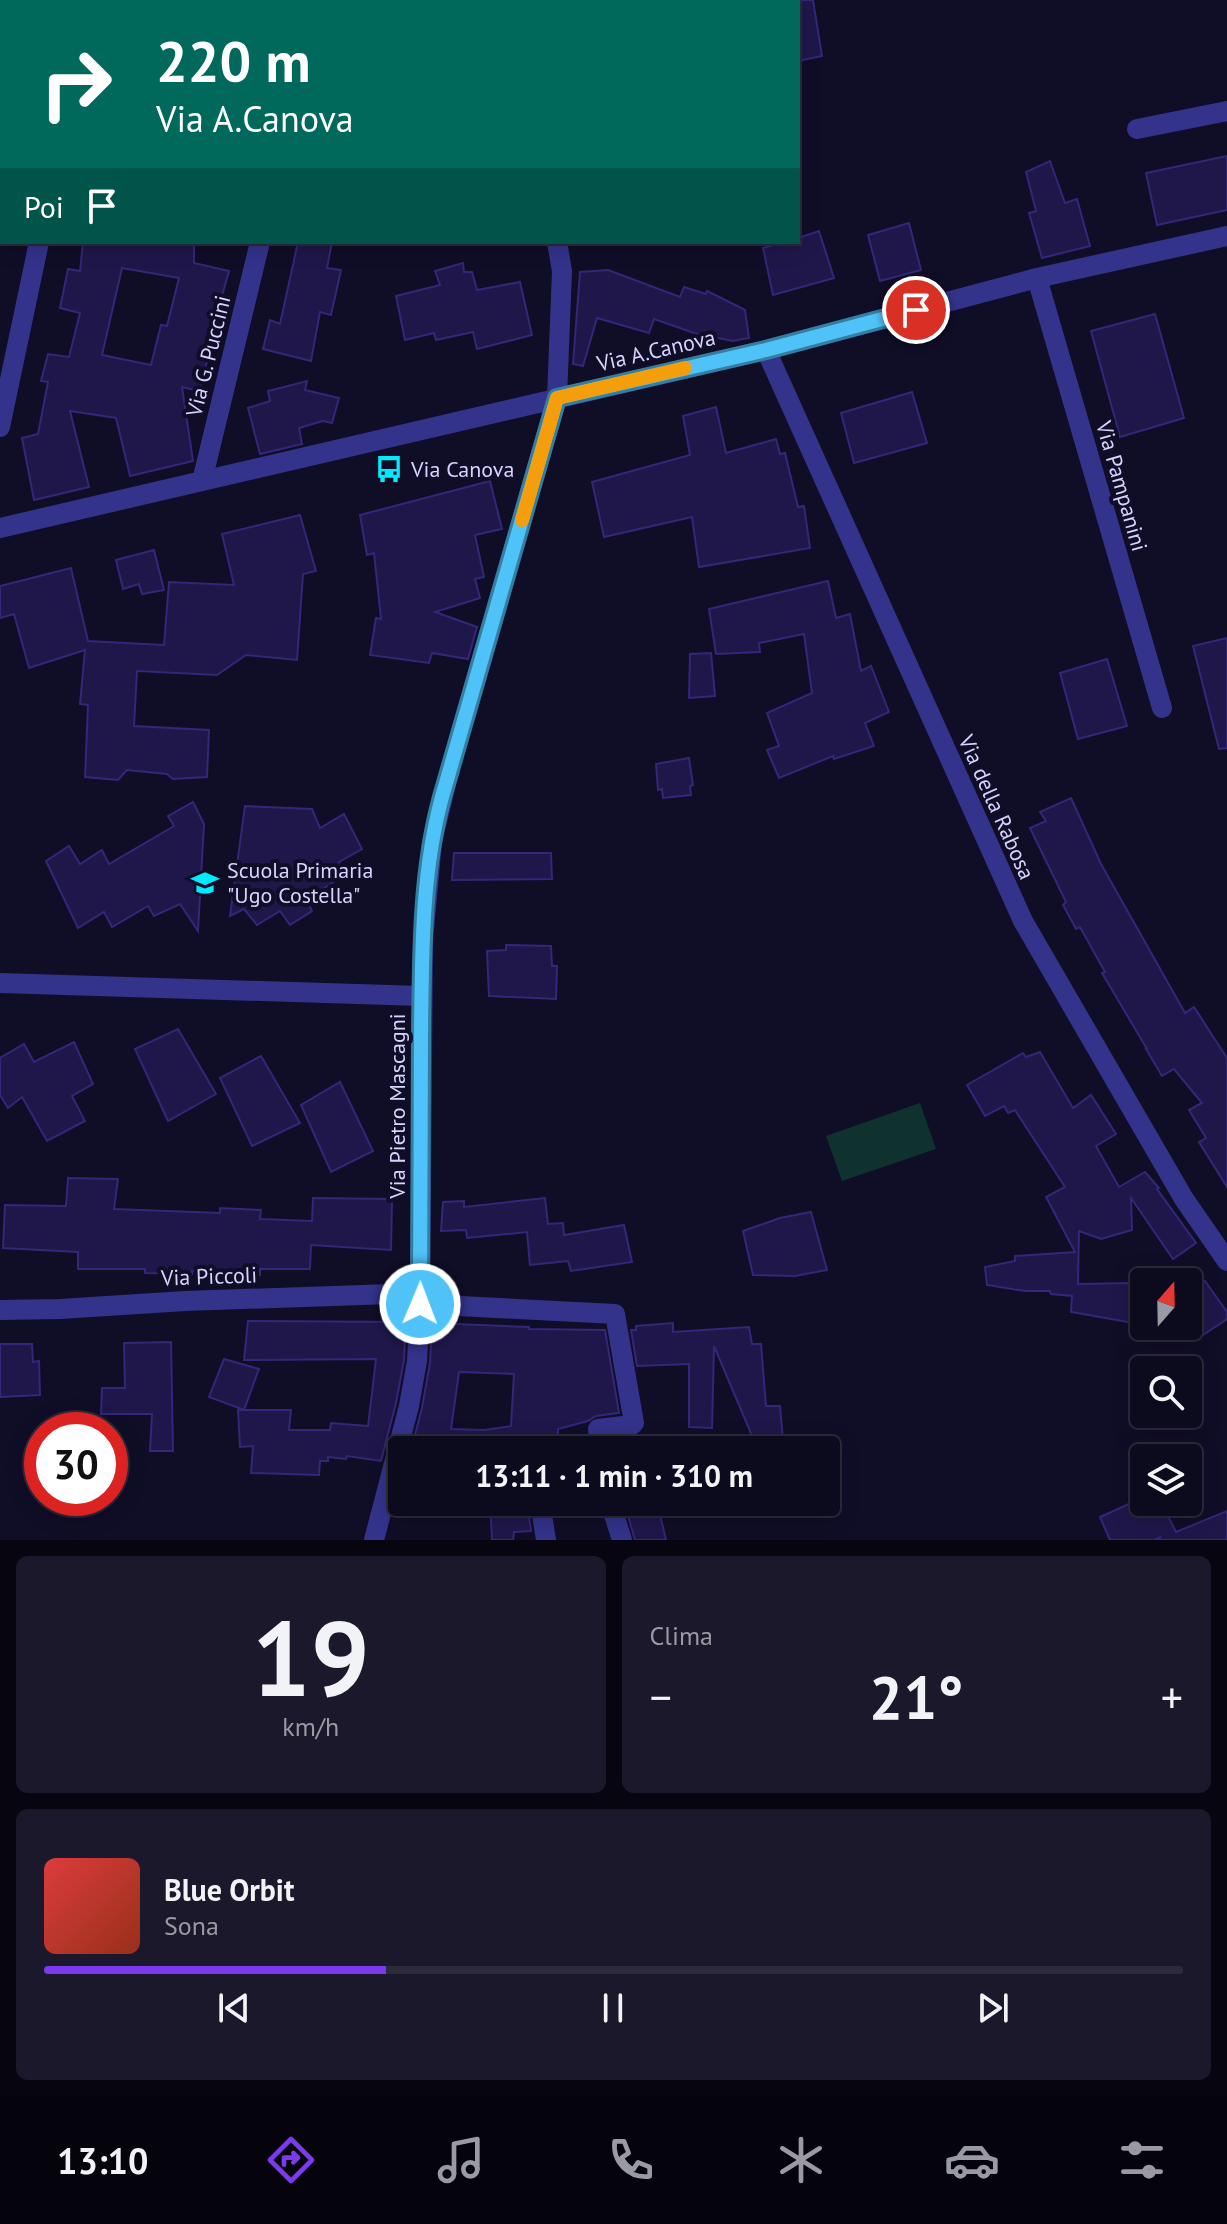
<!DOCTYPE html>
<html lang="it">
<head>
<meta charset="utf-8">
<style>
	body { margin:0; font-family:"PT Sans",sans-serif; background:#1a182a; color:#f1f3f6; height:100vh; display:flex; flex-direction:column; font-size:30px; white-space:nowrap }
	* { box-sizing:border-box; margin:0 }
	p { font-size:26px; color:#9a9aa4 }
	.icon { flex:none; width:44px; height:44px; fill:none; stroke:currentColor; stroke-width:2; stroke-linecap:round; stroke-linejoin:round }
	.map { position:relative; height:1540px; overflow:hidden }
	.details { display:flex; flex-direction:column; gap:16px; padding:16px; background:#070610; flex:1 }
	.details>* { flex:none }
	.hud { position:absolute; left:0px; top:0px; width:800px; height:244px; box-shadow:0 4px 20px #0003,0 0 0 2px #2c2b3b; background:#00695c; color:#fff; overflow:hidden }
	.needle { width:52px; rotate:20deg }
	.buttons { position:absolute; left:1130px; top:1268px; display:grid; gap:16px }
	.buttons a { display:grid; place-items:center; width:72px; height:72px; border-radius:8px; background:#0c0a1d; box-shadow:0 4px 20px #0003,0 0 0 2px #2c2b3b; font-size:40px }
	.speed { position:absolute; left:24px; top:1412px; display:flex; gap:16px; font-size:40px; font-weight:700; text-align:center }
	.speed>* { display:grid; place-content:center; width:104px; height:104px; border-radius:50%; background:#0c0a1d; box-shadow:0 4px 20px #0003,0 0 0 2px #2c2b3b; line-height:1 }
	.speed .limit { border:12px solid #d22; background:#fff; color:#111 }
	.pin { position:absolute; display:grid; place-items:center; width:68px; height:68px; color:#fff; margin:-34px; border:4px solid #fff; border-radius:50%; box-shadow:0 2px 8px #0007 }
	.me { position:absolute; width:88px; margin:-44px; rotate:1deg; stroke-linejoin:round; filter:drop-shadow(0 0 6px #0008) }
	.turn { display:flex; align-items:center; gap:28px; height:168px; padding:0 24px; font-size:36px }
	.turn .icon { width:104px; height:104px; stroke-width:2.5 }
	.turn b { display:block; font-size:56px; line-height:68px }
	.then { display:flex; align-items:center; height:76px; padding:0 24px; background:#0003; gap:16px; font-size:30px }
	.big { font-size:60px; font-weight:700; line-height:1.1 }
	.details .card { flex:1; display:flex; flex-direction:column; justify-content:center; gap:12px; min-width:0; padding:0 28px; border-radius:12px; background:#1a182a }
	.details .dial { align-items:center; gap:0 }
	.dial b { font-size:104px; line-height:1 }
	.song { display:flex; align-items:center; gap:24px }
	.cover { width:96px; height:96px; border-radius:12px; background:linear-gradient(135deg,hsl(0 70% 55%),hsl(10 70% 35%)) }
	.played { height:8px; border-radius:4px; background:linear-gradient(90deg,#7c3aed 30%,#2c2b3b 30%) }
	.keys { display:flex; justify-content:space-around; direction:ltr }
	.heat { display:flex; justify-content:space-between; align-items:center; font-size:44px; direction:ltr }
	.details .tiles { flex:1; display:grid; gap:16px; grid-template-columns:1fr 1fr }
	.card:last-child { grid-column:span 2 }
	.trip { position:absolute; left:388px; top:1436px; width:452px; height:80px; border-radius:8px; background:#0c0a1d; box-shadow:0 4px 20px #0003,0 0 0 2px #2c2b3b; font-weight:700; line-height:80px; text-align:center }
	.dock { display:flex; height:128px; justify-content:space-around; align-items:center; background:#05040c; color:#9a9aa4 }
	.dock .icon { width:56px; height:56px }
	.dock .selected { color:#7c3aed }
	.dock b { font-size:36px; color:#f1f3f6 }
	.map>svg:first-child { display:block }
	.green { fill:#0f322f }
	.building { fill:#1f174a; stroke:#342678; stroke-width:2; fill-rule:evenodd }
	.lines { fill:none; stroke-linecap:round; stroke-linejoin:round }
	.minor { stroke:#33338b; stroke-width:20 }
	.route-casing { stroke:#337fa1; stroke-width:20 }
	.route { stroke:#4fc3f7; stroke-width:14 }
	.slow { stroke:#f59e0b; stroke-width:14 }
	.labels { text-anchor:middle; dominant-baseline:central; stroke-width:8; stroke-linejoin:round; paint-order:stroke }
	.street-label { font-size:22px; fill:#d6d3ff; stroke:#100d27 }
	.poi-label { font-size:22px; fill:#d6d3ff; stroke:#100d27; text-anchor:start }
</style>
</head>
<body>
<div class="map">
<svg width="1227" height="1540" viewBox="0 0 1227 1540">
	<rect width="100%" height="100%" fill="#100d27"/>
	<polygon class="green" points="920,1103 936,1149 842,1181 826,1136"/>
	<g class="building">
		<polygon points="798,0 813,0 822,56 798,61"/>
		<polygon points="1227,156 1227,210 1157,225 1146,173"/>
		<polygon points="1050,161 1065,203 1077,199 1090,246 1042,258 1029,213 1036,211 1026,172"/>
		<polygon points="909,223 921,270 880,281 868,235"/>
		<polygon points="819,231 834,278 773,295 763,248 783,242 798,242 798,238"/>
		<path d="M83,242H194V263L229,271L211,335L214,336L199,391L182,387L193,461L130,476L116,418L70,411L89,487L34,500L22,438L38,434L48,382L41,381L48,354L69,357L80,313L60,308L68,269L80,271ZM122,268L179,278L167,326L161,325L151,365L102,355Z"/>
		<polygon points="298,242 332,242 327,268 341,270 331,315 320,312 311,361 263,349 270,320 280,324"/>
		<polygon points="463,263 464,272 472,272 477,290 520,282 532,335 477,349 473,332 436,340 434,333 405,340 396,296 440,285 435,271"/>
		<polygon points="608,270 680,297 684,287 706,294 707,291 745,310 749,338 733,341 697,334 654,319 649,333 597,318 583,366 573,364 580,272"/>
		<polygon points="1155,314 1184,418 1120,437 1091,331"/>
		<polygon points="307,381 305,390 339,398 332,423 323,421 299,428 302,444 260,454 248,408 270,401 268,391"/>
		<polygon points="912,392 927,443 854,463 841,413"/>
		<polygon points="716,407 726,453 776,439 780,454 785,453 798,507 804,506 810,548 699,567 692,517 604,537 592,482 690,455 683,416"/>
		<polygon points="490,481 502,529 475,535 484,577 475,579 480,598 435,612 477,627 468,659 432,653 429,663 370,655 376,618 381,619 374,553 367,555 360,515"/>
		<polygon points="300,515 316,571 303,574 297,660 246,655 217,675 137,671 134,726 209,730 207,777 173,779 167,774 127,770 118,780 85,777 88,705 80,704 85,650 29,668 14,614 0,618 0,586 71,568 88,641 164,645 169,582 234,585 222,534"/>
		<polygon points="154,550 164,590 142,594 139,584 123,589 116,560"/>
		<polygon points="828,581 836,618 850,614 861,671 871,666 889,712 865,723 874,746 834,759 833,756 779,778 767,750 779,746 767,713 812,693 804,634 759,643 760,652 716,654 709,609"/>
		<polygon points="1227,638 1227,748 1219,749 1193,646"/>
		<polygon points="711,653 715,696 689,698 690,654"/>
		<polygon points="1107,659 1127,726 1078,739 1060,673"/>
		<polygon points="689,758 693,785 690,786 691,795 663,798 662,789 658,790 656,764"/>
		<polygon points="1071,798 1101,864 1185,1013 1194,1007 1227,1058 1227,1187 1199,1142 1206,1138 1189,1110 1202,1103 1174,1069 1162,1076 1146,1049 1147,1049 1102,973 1105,972 1080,927 1076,929 1063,905 1066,902 1030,828 1046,821 1040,812"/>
		<polygon points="193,802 204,824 198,931 180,904 154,916 148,906 112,927 104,912 78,928 46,861 69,846 80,864 102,850 109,864 174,826 168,816"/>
		<polygon points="245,806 312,809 320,828 344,814 362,849 339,862 345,874 307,900 312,911 290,925 280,911 257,925 244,909 230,916"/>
		<polygon points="454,853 551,853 552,879 452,880"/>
		<polygon points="506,945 551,946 552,966 557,966 556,999 489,996 487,951 506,950"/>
		<polygon points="178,1029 216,1094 168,1121 135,1049"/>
		<polygon points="74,1042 93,1084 72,1096 85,1121 47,1141 22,1097 8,1108 0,1095 0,1058 24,1044 34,1062"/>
		<polygon points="1040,1052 1073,1108 1091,1095 1116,1134 1096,1146 1119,1187 1145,1172 1159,1188 1157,1189 1196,1243 1173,1259 1131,1198 1132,1230 1101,1239 1079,1231 1078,1284 1133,1283 1134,1323 1071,1312 1072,1296 1051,1294 1050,1291 1025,1291 987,1285 985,1267 1015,1261 1015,1256 1075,1252 1046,1197 1065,1187 1015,1110 1008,1113 1004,1106 985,1116 967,1085 1023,1053 1026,1057"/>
		<polygon points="261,1056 300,1123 252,1146 220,1078"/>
		<polygon points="340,1082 373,1151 331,1172 301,1105"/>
		<polygon points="68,1178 118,1179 114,1209 220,1213 220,1208 261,1210 260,1219 312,1221 313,1198 392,1199 391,1250 311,1245 310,1269 260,1269 260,1275 192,1271 192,1274 145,1273 145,1269 78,1269 78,1252 3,1248 5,1205 66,1206"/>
		<polygon points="545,1198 548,1224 563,1223 564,1235 624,1225 632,1262 571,1271 568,1261 530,1265 527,1232 467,1238 466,1230 441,1231 443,1202 464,1201 464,1207"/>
		<polygon points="811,1212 827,1270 795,1276 753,1275 743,1231 780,1218"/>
		<polygon points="1205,1281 1227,1312 1227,1319 1203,1335 1188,1332 1188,1282"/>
		<polygon points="248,1321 406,1322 404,1360 396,1403 381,1461 347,1456 346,1459 328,1457 328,1461 320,1461 319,1475 251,1473 253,1446 240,1447 238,1410 291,1410 289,1430 330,1430 331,1423 368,1426 376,1359 244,1360"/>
		<path d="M432,1323L529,1327V1329L605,1330L619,1413L596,1416L588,1421L558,1429V1450H411L422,1408L430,1363ZM459,1372L514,1374L511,1426L484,1430L451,1429Z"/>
		<polygon points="673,1323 673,1332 749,1327 752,1344 761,1344 766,1406 780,1406 784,1450 758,1450 714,1346 712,1428 689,1427 689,1364 637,1366 631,1330 636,1330 636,1326"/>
		<polygon points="171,1342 173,1451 150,1451 152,1414 101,1414 102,1388 125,1388 124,1343"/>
		<polygon points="0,1344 32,1344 33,1362 39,1361 40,1395 0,1397"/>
		<polygon points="224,1359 259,1369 244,1410 209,1397"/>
		<polygon points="490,1502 527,1502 531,1531 514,1532 513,1540 492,1540"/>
		<polygon points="624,1502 657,1502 666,1540 635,1540"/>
		<polygon points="1133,1502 1161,1502 1176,1532 1227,1511 1227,1540 1158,1540 1161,1537 1154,1540 1110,1540 1100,1517"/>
	</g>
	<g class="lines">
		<g class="minor">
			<polyline points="473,0 474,2"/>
			<polyline points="44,2 44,0"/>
			<polyline points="270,2 270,0"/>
			<polyline points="1137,129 1227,111"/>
			<polyline points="1037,278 1162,708"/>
			<polyline points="766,350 1023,921 1184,1199 1227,1261"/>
			<polyline points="0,427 39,242"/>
			<polyline points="202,481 260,242"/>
			<polyline points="0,528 766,350 1037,278 1227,236"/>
			<polyline points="0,983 421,996"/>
			<polyline points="420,1304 615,1314 634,1423 632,1425 598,1429 600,1450"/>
			<polyline points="0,1310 60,1309 185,1301 420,1293"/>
			<polyline points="540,1502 546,1540"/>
			<polyline points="610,1502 622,1540"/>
			<polyline points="374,1540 409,1406 417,1361 420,1304 423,940 432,842 447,780 557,398 562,271 557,242"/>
		</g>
	</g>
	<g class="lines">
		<g class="route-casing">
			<path id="route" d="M420,1304C421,1214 421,1124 421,1035C422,956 421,874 442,797L557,398L766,350L916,310"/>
		</g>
		<use href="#route" class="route"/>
		<polyline class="slow" points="522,520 557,398 685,368"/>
	</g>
	<defs>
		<g id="bus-bare" transform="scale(2.16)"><path d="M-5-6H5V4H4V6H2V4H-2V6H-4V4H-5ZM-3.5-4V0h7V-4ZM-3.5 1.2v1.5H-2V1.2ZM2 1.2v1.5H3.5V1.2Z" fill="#00ecfe" stroke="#100d27" stroke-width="2.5" paint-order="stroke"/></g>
		<g id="school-bare" transform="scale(2.16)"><path d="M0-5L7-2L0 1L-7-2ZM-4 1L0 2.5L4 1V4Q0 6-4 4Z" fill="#00ecfe" stroke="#100d27" stroke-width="2.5" paint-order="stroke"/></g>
	</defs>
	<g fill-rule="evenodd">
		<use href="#bus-bare" x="389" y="469"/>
		<use href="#school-bare" x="205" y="883"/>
	</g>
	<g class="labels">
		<g class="street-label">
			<text transform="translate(656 350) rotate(-13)">Via A.Canova</text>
			<text transform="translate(208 356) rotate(-76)">Via G. Puccini</text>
			<text transform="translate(1122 486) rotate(74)">Via Pampanini</text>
			<text transform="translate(997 807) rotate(66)">Via della Rabosa</text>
			<text transform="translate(397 1106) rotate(-90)">Via Pietro Mascagni</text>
			<text transform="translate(209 1276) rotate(-2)">Via Piccoli</text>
		</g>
		<g class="poi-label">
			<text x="411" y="469">Via Canova</text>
			<text x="227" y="870">Scuola Primaria<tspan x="227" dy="25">"Ugo Costella"</tspan></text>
		</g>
	</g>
</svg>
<div class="buttons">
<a><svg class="needle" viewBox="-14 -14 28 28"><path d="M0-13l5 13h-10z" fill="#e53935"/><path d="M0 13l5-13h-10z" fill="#9a9aa4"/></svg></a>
<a><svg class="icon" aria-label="search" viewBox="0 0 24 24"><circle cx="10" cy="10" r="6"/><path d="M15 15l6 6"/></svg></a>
<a><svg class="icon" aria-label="layers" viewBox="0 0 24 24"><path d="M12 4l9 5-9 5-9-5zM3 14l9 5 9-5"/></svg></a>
</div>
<div class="speed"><div class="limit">30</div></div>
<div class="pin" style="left:916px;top:310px;background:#d93025"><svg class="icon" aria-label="arrive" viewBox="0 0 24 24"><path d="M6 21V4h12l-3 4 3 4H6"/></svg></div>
<svg class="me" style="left:420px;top:1304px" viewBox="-20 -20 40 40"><circle r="17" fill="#4fc3f7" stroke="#fff" stroke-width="3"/><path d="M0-11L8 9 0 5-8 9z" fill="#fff"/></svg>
<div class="trip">13:11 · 1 min · 310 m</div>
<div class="hud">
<div class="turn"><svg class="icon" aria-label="right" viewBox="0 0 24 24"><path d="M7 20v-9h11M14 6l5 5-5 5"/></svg><div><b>220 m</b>Via A.Canova</div></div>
<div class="then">Poi<svg class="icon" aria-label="arrive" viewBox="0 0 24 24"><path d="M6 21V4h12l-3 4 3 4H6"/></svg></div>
</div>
</div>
<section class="details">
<div class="tiles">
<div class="card dial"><b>19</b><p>km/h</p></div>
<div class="card"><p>Clima</p>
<div class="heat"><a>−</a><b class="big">21°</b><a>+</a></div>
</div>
<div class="card">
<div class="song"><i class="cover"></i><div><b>Blue Orbit</b><p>Sona</p></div></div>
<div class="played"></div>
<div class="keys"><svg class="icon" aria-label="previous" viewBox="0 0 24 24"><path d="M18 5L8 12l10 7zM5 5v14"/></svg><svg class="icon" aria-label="pause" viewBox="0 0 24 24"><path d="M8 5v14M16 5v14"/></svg><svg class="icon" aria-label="next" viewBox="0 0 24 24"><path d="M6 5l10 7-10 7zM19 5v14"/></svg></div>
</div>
</div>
</section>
<nav class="dock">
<b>13:10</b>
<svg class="icon selected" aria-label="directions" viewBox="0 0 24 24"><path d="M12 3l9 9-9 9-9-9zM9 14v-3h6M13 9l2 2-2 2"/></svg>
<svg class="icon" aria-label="music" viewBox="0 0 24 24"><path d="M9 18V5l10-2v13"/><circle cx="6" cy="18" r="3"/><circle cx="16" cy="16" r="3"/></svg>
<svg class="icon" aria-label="phone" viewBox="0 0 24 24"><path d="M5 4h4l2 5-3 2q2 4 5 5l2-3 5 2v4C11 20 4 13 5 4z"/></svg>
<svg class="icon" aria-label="climate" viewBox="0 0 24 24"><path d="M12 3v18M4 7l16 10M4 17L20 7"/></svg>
<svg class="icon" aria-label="car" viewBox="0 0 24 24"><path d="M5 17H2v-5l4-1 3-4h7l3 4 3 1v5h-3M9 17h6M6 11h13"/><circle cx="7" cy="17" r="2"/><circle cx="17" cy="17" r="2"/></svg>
<svg class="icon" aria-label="filters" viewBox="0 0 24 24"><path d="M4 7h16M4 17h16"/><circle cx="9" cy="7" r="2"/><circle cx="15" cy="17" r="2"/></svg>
</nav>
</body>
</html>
